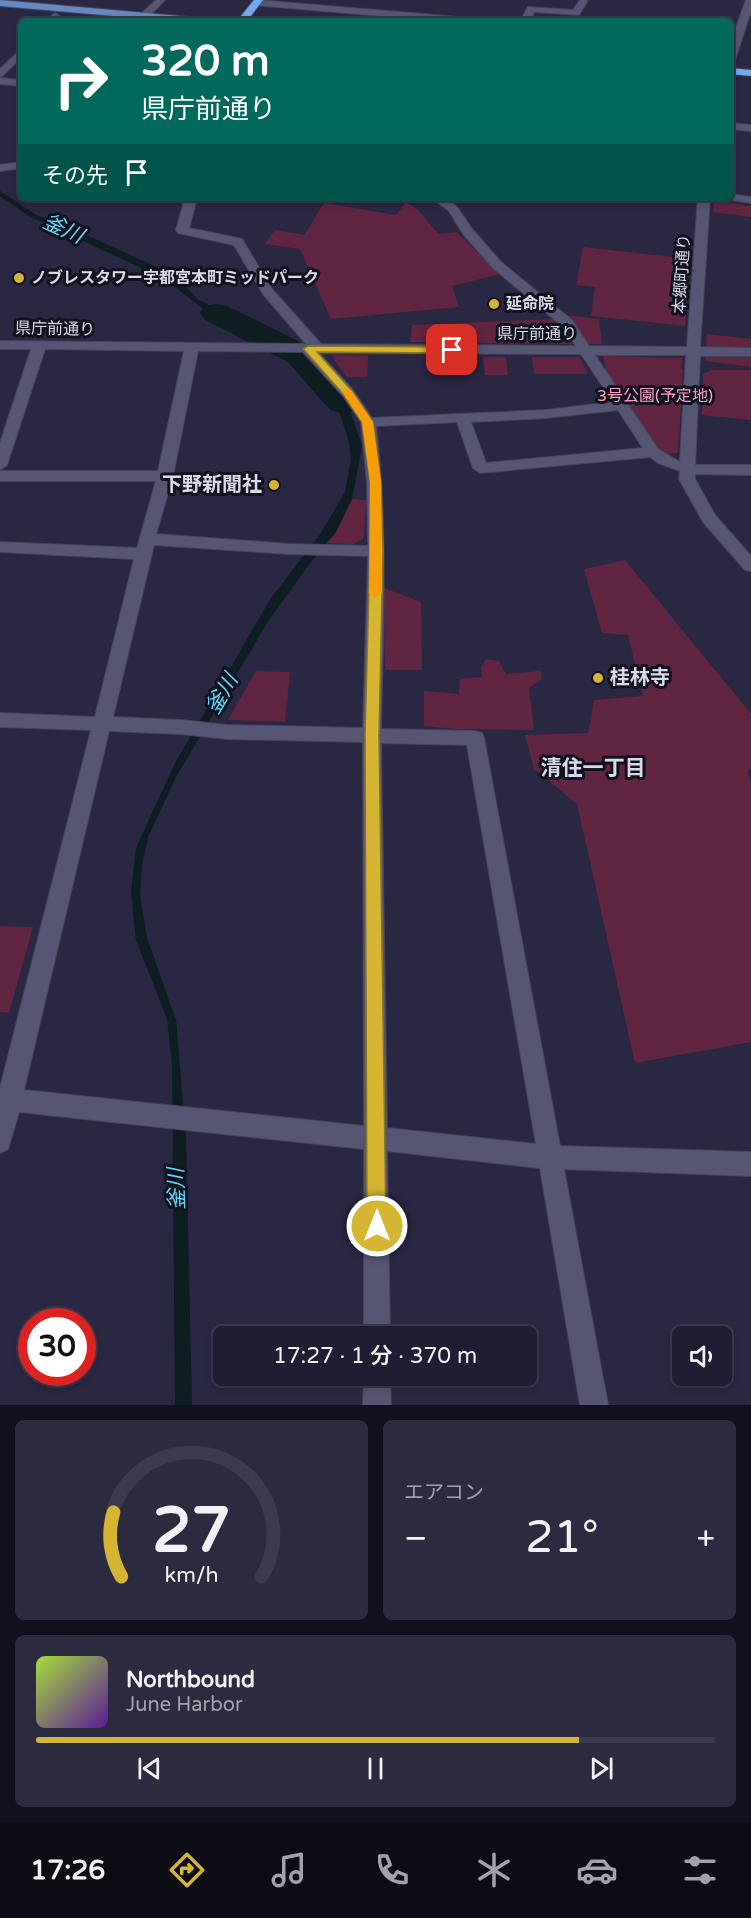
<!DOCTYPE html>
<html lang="ja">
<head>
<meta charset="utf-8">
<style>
	body { margin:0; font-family:"Varela Round","Noto Sans JP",sans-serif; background:#2c2a3e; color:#f1f3f6; height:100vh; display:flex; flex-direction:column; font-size:22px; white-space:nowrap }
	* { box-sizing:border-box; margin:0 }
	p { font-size:20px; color:#a1a2ac }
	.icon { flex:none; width:33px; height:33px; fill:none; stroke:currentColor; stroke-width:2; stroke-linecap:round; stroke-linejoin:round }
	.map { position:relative; height:1405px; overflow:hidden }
	.details { display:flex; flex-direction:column; gap:15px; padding:15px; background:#11101c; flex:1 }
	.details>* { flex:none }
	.banner { position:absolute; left:18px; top:18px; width:716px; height:183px; border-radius:9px; box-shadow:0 3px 9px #0003,0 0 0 2px #3c3b4d; background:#00695c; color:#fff; overflow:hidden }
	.fabs { position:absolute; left:672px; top:1326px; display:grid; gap:12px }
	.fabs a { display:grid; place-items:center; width:60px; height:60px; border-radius:9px; background:#1f1d32; box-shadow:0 3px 9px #0003,0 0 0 2px #3c3b4d; font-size:30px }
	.speed { position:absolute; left:18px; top:1308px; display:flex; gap:12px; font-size:30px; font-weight:700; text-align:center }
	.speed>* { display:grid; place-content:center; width:78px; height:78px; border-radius:50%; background:#1f1d32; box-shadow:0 3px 9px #0003,0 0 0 2px #3c3b4d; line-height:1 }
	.speed .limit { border:9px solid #d22; background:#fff; color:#111 }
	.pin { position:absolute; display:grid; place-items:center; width:51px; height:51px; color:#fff; margin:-26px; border-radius:12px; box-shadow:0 3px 9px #0006 }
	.me { position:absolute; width:66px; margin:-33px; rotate:0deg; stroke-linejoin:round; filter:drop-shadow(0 0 4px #0008) }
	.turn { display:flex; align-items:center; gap:21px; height:126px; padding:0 24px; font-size:27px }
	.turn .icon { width:78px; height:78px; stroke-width:2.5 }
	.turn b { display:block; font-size:42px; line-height:51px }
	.then { display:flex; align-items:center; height:57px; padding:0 24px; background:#0003; gap:12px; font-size:22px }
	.big { font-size:45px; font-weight:600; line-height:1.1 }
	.details .card { flex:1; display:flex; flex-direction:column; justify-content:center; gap:9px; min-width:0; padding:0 21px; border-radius:9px; background:#2c2a3e }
	.details .dial { align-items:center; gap:0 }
	.dial svg { height:156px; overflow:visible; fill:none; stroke:#3c3b4d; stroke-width:7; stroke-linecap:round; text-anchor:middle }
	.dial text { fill:#f1f3f6; stroke:none }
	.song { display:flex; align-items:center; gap:18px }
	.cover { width:72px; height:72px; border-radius:9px; background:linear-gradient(135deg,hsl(80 70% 55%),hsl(270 70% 35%)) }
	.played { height:6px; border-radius:3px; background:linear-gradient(90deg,#d6b534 80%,#3c3b4d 80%) }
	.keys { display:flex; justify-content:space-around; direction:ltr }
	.heat { display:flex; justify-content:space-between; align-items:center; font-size:33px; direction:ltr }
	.details .tiles { flex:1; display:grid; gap:15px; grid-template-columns:1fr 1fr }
	.card:last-child { grid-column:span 2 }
	.trip { position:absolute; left:213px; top:1326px; width:324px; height:60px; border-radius:9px; background:#1f1d32; box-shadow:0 3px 9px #0003,0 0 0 2px #3c3b4d; font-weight:600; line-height:60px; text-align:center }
	.menu { display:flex; height:96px; justify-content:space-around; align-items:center; background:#0c0c14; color:#a1a2ac }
	.menu .icon { width:42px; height:42px }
	.menu .active { color:#d6b534 }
	.menu b { font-size:27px; color:#f1f3f6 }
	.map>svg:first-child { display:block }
	.green { fill:#602541 }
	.water { fill:#0d1d22 }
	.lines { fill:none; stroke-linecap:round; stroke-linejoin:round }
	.river { fill:#0d1d22; fill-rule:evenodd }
	.minor-casing { stroke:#46445b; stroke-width:2 }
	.major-casing { stroke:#46445b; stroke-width:2 }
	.highway-casing { stroke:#46445b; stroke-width:2 }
	.minor { fill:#575574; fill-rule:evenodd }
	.major { fill:#6688be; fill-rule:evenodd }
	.highway { fill:#70aaef; fill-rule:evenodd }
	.route { fill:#d6b534; stroke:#8b7622; stroke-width:1.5 }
	.slow { fill:#f59e0b }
	.poi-dot { fill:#d6b534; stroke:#12121e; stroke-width:2 }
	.labels { text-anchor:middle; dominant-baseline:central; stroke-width:6; stroke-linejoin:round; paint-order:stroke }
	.far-street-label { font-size:16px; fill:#d9d9eb; stroke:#12121e }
	.far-poi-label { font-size:16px; font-weight:bold; fill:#d9d9eb; stroke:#12121e; text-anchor:start }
	.far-park-label { font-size:16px; fill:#fc9fc6; stroke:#12121e }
	.poi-label { font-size:20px; font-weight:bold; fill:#d9d9eb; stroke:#12121e; text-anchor:end }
	.water-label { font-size:21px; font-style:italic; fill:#5dd9fd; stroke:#12121e }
	.neighbourhood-label { font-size:21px; font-weight:bold; fill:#d9d9eb; stroke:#12121e }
</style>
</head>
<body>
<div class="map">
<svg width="751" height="1405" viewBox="0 0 751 1405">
	<rect width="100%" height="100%" fill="#292742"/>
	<g class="green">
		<polygon points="714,201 751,206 751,217 713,212"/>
		<polygon points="406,202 418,210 438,234 456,232 500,274 452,286 459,307 331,319 300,249 265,244 275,230 304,235 324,203 396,215"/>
		<polygon points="583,247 690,259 685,326 591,316 595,287 576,285"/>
		<polygon points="566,315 599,319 602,344 585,344"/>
		<polygon points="556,319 573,344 410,342 412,325"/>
		<polygon points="707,334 751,339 751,367 705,361"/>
		<polygon points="333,355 368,356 367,377 347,377 334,360"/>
		<polygon points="603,356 682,358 681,369 683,369 678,453 662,454 603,368 606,368"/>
		<polygon points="483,357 506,357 508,375 485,375"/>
		<polygon points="532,357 580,357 588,374 534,374"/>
		<polygon points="711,370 751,370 751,420 702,415 703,374"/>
		<polygon points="352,499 366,500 364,538 354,544 327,543 336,532"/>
		<polygon points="625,560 751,714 751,769 747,771 751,783 751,1042 635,1063 577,804 534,769 525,735 588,733 594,700 643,696 628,635 602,633 584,569"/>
		<polygon points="384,588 421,602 422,670 385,670"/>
		<polygon points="486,659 499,661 506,674 541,671 542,679 529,688 534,730 455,729 424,726 424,691 459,694 460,679 482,677 481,667"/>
		<polygon points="256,671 290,672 285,722 228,720"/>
		<polygon points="0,926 33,927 9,1013 0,1012"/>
	</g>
	<g class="water">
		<polygon points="0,191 36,215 80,232 163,270 177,278 199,300 279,340 264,339 210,314 163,278 29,216 0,196"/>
		<polygon points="297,360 311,360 348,405 362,446 352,499 336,532 311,562 269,620 176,777 148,837 142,865 140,895 147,938 176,1020 186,1138 192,1405 175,1405 172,1065 167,1019 136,940 131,892 136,848 175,763 271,598 321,533 345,492 351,460 349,442 337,405"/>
	</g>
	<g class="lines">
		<polygon class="river" points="216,304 227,306 312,348 359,403 354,410 342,413 330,410 288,362 205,320 200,313 205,306"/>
		<g class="minor-casing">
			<g id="minor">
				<polygon points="156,0 165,0 147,18 141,18 141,14"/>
				<polygon points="257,0 471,18 476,21 438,21 254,5 254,1"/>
				<polygon points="580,0 588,0 579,15 534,12 530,21 520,21 528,7 573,10"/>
				<polygon points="746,0 751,0 751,11 735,60 730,63 730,44"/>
				<polygon points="55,13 60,16 55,21 45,21"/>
				<polygon points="21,49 21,58 0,78 0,69"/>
				<polygon points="0,78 21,80 21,86 0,84"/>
				<polygon points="730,123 751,125 751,131 730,129"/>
				<polygon points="21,162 21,168 0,171 0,165"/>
				<polygon points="730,194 751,197 751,203 726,199 730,198"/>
				<path d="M185,198H197L189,228L242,239L272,289L321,344L576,346L562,326L493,268L463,234L449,211L432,198H445L457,207L472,229L501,262L572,320L589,346L687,347L698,198H710L700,347L751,348V356H700L695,465H751V475L695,474V479L715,515L751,556V571L745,570L703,522L679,479L680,471L658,463L650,457L480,473L473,468L457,422L376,426C388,526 383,628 381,729L475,731L482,733L484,738L560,1146L751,1152V1176L564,1169L608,1405H580L540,1168L387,1151L390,1336H364V1149L19,1112L8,1149L0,1153V1088L91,730L0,727V713L95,717L134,559L0,552V542L137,548L156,481H0V471H158L184,351L45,349L7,465L0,470V443L31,349H0V341L306,344L263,294L234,245L178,233L176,230ZM198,351L303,352L343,396L361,422L367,482L368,546L289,544L156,534L173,476ZM319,353L581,354L613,402L546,410L372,418L353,390ZM595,355H686L680,462L658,449ZM618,410L643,448L486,463L471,422L546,418ZM154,545L289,554L368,556L363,728L227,725L181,720L113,717ZM109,731L181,734L227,739L363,742L364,1126L24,1090ZM381,743L467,745L536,1144L387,1128Z"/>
				<polygon points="364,1376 390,1376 391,1405 363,1405"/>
			</g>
		</g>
		<g class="major-casing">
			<polygon id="major" points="0,0 202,18 207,21 171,21 0,6"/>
		</g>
		<g class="highway-casing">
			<g id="highway">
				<polygon points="254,0 263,0 247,21 237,21"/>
				<polygon points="730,68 751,70 751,76 730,74"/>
			</g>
		</g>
		<use href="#minor" class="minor"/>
		<use href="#major" class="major"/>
		<use href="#highway" class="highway"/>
	</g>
	<polygon class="route" points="308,346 452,347 457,350 452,353 317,352 352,391 373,422 381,482 383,551 379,735 386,1226 383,1233 377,1236 370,1233 367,1226 365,735 370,551 370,482 362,422 344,395 305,351 303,349"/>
	<polygon class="slow" points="347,389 351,390 373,422 381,482 382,593 375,598 369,593 370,482 362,422 342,392"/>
	<g class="poi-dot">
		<circle cx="19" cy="278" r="6"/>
		<circle cx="494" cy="304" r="6"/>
		<circle cx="274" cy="485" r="6"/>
		<circle cx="598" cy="678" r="6"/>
	</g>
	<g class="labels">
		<g class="far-street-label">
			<text transform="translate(682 274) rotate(-86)">本郷町通り</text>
			<text transform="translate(55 329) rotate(1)">県庁前通り</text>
			<text x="537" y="334">県庁前通り</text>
		</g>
		<g class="far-poi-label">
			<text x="31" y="278">ノブレスタワー宇都宮本町ミッドパーク</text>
			<text x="506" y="304">延命院</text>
		</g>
		<g class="far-park-label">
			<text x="655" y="396">3号公園(予定地)</text>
		</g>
		<g class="poi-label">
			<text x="262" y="485">下野新聞社</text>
			<text x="610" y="678" text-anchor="start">桂林寺</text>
		</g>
		<g class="water-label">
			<text transform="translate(63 229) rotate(24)">釜川</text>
			<text transform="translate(222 694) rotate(-60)">釜川</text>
			<text transform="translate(177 1189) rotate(-92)">釜川</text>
		</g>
		<g class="neighbourhood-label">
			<text x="593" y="768">清住一丁目</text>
		</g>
	</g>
</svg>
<div class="fabs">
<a><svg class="icon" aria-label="sound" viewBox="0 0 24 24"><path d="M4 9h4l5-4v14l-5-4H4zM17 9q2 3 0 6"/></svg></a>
</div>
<div class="speed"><div class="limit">30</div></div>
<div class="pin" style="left:452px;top:350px;background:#d93025"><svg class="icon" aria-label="arrive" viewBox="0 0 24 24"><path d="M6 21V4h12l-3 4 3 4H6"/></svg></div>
<svg class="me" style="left:377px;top:1226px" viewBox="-20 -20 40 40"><circle r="17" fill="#d6b534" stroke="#fff" stroke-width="3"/><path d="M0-11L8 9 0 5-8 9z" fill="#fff"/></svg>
<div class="trip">17:27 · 1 分 · 370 m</div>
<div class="banner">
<div class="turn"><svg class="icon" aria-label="right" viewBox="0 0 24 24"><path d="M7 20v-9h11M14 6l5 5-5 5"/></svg><div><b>320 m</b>県庁前通り</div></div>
<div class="then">その先<svg class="icon" aria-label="arrive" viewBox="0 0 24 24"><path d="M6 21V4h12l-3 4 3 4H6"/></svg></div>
</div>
</div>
<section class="details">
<div class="tiles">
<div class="card dial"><svg viewBox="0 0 100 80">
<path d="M14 69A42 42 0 1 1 86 69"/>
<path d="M14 69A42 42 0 0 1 10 36" stroke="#d6b534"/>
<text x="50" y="56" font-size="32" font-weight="700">27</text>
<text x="50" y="72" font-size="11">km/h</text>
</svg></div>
<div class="card"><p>エアコン</p>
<div class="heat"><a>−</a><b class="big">21°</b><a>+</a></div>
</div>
<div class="card">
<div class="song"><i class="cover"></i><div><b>Northbound</b><p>June Harbor</p></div></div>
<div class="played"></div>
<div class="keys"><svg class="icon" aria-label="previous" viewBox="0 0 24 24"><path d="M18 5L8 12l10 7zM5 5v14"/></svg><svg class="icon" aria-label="pause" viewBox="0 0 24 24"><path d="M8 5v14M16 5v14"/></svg><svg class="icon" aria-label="next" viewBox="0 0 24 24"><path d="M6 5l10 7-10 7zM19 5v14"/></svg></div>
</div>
</div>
</section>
<nav class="menu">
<b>17:26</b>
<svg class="icon active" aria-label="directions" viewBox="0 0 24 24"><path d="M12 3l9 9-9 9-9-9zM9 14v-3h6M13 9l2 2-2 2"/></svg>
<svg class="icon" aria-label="music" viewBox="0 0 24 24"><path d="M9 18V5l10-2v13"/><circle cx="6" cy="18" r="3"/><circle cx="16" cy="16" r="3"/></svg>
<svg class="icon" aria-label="phone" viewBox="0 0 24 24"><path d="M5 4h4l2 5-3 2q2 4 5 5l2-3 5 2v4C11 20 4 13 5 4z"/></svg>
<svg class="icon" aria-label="climate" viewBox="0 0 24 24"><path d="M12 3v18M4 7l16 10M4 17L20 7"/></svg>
<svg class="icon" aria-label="car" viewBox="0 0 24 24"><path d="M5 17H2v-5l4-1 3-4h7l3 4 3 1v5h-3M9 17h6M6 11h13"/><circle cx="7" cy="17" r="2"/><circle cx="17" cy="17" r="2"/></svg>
<svg class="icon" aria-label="filters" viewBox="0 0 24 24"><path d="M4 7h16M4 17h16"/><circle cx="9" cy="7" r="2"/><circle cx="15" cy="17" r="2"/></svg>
</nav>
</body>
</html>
